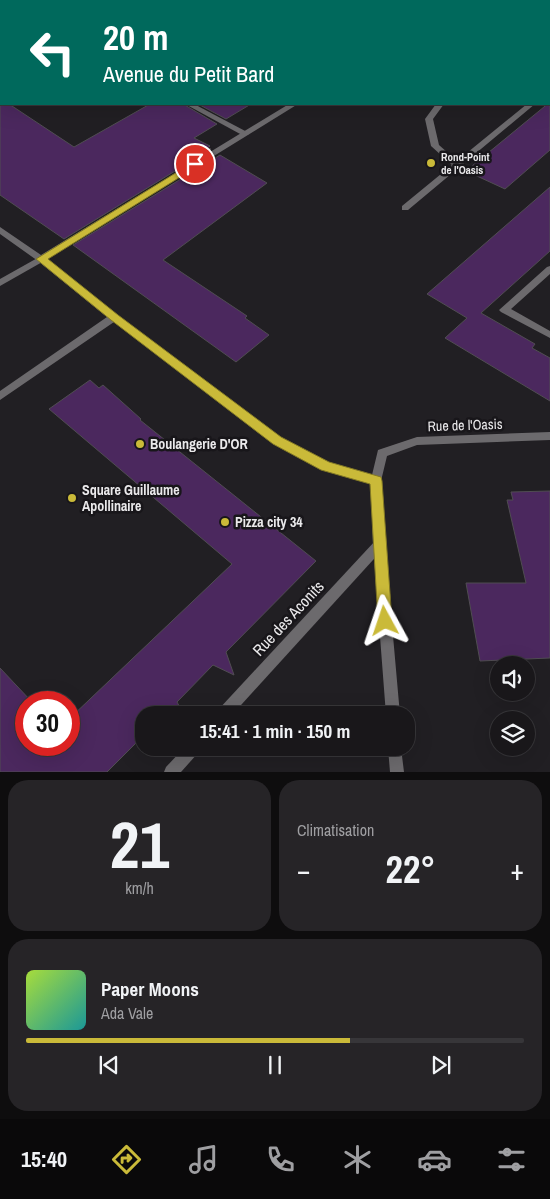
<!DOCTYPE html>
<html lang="fr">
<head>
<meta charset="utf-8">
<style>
	body { margin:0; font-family:"Archivo Narrow",sans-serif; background:#262427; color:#f1f3f6; height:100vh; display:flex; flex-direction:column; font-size:19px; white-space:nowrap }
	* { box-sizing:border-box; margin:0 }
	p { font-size:16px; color:#9f9fa2 }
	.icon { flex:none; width:28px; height:28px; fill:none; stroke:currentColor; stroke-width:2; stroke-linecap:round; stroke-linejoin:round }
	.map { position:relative; height:772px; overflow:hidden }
	.panel { display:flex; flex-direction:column; gap:8px; padding:8px; background:#0e0d0e; flex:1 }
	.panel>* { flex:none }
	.banner { position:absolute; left:0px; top:0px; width:550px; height:105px; box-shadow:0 5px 20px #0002,0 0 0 1px #373639; background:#00695c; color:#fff; overflow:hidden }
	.fabs { position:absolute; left:490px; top:656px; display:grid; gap:10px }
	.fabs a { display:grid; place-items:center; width:45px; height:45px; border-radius:50%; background:#19171a; box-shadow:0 5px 20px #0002,0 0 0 1px #373639; font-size:25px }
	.speed { position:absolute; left:15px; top:691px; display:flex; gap:10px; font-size:25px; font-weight:700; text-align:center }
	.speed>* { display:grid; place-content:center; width:65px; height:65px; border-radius:50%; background:#19171a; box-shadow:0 5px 20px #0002,0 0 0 1px #373639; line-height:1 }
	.speed .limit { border:8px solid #d22; background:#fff; color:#111 }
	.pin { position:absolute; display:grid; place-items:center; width:42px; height:42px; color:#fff; margin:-21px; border:2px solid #fff; border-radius:50%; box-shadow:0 1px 5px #0007 }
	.me { position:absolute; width:55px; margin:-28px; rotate:355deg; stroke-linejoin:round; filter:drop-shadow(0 0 4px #0008) }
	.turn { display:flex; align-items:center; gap:18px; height:105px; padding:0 20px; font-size:22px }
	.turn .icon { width:65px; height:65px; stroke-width:2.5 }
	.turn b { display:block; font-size:35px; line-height:42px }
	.big { font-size:38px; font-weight:700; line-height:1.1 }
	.panel .card { flex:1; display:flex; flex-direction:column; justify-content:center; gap:8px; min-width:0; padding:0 18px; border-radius:20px; background:#262427 }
	.panel .dial { align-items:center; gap:0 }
	.dial b { font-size:65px; line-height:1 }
	.song { display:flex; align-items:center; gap:15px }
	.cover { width:60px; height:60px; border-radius:8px; background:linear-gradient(135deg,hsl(80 70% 55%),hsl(180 70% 35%)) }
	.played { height:5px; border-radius:2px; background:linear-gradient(90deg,#caba39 65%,#373639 65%) }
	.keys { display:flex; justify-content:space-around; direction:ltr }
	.heat { display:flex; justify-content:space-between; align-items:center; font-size:28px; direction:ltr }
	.panel .tiles { flex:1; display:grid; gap:8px; grid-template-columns:1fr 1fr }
	.card:last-child { grid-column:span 2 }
	.trip { position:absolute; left:135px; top:706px; width:280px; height:50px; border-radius:20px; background:#19171a; box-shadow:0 5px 20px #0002,0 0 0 1px #373639; font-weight:700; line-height:50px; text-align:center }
	.tabs { display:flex; height:80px; justify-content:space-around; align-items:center; background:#0a090a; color:#9f9fa2 }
	.tabs .icon { width:35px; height:35px }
	.tabs .current { color:#caba39 }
	.tabs b { font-size:22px; color:#f1f3f6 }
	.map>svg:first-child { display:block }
	.building { fill:#4b285e; stroke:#504d52 }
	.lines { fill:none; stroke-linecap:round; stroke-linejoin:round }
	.service { fill:#6c6a6d; fill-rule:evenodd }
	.pedestrian { fill:#6c6a6d; fill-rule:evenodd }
	.minor { fill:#6c6a6d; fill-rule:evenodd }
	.route { fill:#caba39; stroke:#837925 }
	.poi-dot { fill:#caba39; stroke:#18161a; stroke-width:2 }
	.labels { text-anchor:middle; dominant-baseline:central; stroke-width:5; stroke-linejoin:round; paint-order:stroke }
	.far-poi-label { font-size:11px; font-weight:bold; fill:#eae9eb; stroke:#18161a; text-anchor:start }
	.street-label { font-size:14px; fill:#eae9eb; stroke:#18161a }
	.poi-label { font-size:14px; font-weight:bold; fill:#eae9eb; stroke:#18161a; text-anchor:start }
	.near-street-label { font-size:16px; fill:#eae9eb; stroke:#18161a }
</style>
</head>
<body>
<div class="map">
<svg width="550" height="772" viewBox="0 0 550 772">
	<rect width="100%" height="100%" fill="#211f23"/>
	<g class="building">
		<polygon points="0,98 1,104 9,104 74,147 150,104 183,104 217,124 194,138 210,146 208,148 211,149 64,239 0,195"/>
		<polygon points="550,102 550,150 505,189 466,171"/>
		<polygon points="198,104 251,104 226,119"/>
		<polygon points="220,155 267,183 163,260 247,316 245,318 269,335 236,362 73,245"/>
		<polygon points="550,187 550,251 481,313 535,344 532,348 550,358 550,401 445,338 467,318 427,294"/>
		<polygon points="90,380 99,388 103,385 141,419 140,420 316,561 226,652 234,675 213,665 177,702 184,715 144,715 144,735 107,772 0,772 0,668 32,702 26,702 26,745 69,745 69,719 232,564 49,409"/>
		<polygon points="550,491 550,658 480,661 466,583 526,583 507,500 513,500 511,492"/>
	</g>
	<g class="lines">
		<g class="service">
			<polygon points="185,104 194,104 249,133 248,135 242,135"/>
			<polygon points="436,104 444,104 433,119 439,145 457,161 527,104 535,104 408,210 402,210 402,206 452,165 431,146 425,119"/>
			<polygon points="41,256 45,259 44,261 0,286 0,279"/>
			<polygon points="550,266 550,274 511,309 550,331 550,338 501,312 499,310 547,267"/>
		</g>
		<g class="pedestrian">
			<polygon points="379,540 383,541 385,545 383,549 232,715 216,715 218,710 375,541"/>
			<polygon points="184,748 200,748 198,753 181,772 164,772 166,767"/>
		</g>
		<g class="minor">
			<polygon points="199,0 207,0 207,1 200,1"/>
			<rect x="370" y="0" width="6" height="1"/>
			<rect x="549" y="61" width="1" height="4"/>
			<polygon points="289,104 298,104 47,259 117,315 281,438 328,462 372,475 378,450 417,437 550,432 550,440 417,445 387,456 381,481 385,545 400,715 386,715 373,545 371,484 321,469 273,444 114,322 0,400 0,391 107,317 38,261 0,234 0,227 41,255"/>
			<polygon points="388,748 401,748 404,772 390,772"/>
		</g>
	</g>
	<polygon class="route" points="195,161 198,162 198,166 48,259 118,315 281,437 329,462 381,477 382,481 392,621 390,625 385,627 380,625 378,621 370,484 321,470 273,444 111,320 36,259"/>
	<g class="poi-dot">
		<circle cx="431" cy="163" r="5"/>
		<circle cx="140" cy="444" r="5"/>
		<circle cx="72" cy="498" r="5"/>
		<circle cx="225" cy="522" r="5"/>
	</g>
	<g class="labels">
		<g class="far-poi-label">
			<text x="441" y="157">Rond-Point<tspan x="441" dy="13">de l'Oasis</tspan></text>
		</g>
		<g class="street-label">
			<text transform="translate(465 425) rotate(-2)">Rue de l'Oasis</text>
		</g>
		<g class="poi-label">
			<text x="150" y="444">Boulangerie D'OR</text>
			<text x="82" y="490">Square Guillaume<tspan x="82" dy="16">Apollinaire</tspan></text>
			<text x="235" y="522">Pizza city 34</text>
		</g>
		<g class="near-street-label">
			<text transform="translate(288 618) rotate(-47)">Rue des Aconits</text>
		</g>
	</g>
</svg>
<div class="fabs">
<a><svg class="icon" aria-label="sound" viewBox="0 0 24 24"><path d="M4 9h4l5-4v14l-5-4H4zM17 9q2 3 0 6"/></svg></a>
<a><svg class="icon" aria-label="layers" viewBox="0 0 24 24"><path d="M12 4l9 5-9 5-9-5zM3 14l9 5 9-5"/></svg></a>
</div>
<div class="speed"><div class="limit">30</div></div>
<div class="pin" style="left:195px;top:164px;background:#d93025"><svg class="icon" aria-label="arrive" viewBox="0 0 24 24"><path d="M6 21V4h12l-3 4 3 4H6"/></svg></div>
<svg class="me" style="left:385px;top:621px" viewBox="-20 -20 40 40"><path d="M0-17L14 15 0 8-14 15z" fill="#caba39" stroke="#fff" stroke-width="4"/></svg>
<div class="trip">15:41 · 1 min · 150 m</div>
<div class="banner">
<div class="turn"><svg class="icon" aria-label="left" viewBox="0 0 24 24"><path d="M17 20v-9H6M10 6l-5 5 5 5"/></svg><div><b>20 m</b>Avenue du Petit Bard</div></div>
</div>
</div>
<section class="panel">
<div class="tiles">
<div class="card dial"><b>21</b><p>km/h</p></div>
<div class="card"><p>Climatisation</p>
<div class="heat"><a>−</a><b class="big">22°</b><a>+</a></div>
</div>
<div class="card">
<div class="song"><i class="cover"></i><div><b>Paper Moons</b><p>Ada Vale</p></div></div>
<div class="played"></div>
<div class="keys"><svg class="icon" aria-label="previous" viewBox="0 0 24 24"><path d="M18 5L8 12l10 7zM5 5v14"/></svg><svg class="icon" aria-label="pause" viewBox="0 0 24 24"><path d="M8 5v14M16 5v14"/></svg><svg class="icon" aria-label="next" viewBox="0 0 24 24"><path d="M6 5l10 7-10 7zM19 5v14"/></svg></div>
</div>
</div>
</section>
<nav class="tabs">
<b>15:40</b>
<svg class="icon current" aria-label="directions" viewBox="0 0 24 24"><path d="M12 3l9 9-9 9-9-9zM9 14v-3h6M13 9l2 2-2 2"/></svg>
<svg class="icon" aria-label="music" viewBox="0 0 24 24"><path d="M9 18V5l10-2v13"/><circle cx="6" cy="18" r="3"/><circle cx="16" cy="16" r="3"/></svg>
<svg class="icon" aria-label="phone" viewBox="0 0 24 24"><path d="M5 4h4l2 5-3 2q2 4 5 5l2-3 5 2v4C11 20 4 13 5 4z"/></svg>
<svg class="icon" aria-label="climate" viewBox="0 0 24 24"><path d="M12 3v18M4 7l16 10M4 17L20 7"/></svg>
<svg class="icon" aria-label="car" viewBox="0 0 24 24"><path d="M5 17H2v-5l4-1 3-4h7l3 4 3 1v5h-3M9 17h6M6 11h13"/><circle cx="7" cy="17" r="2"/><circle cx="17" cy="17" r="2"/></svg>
<svg class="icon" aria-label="filters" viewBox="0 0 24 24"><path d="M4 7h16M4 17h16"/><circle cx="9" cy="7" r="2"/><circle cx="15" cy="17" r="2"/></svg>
</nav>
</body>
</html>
